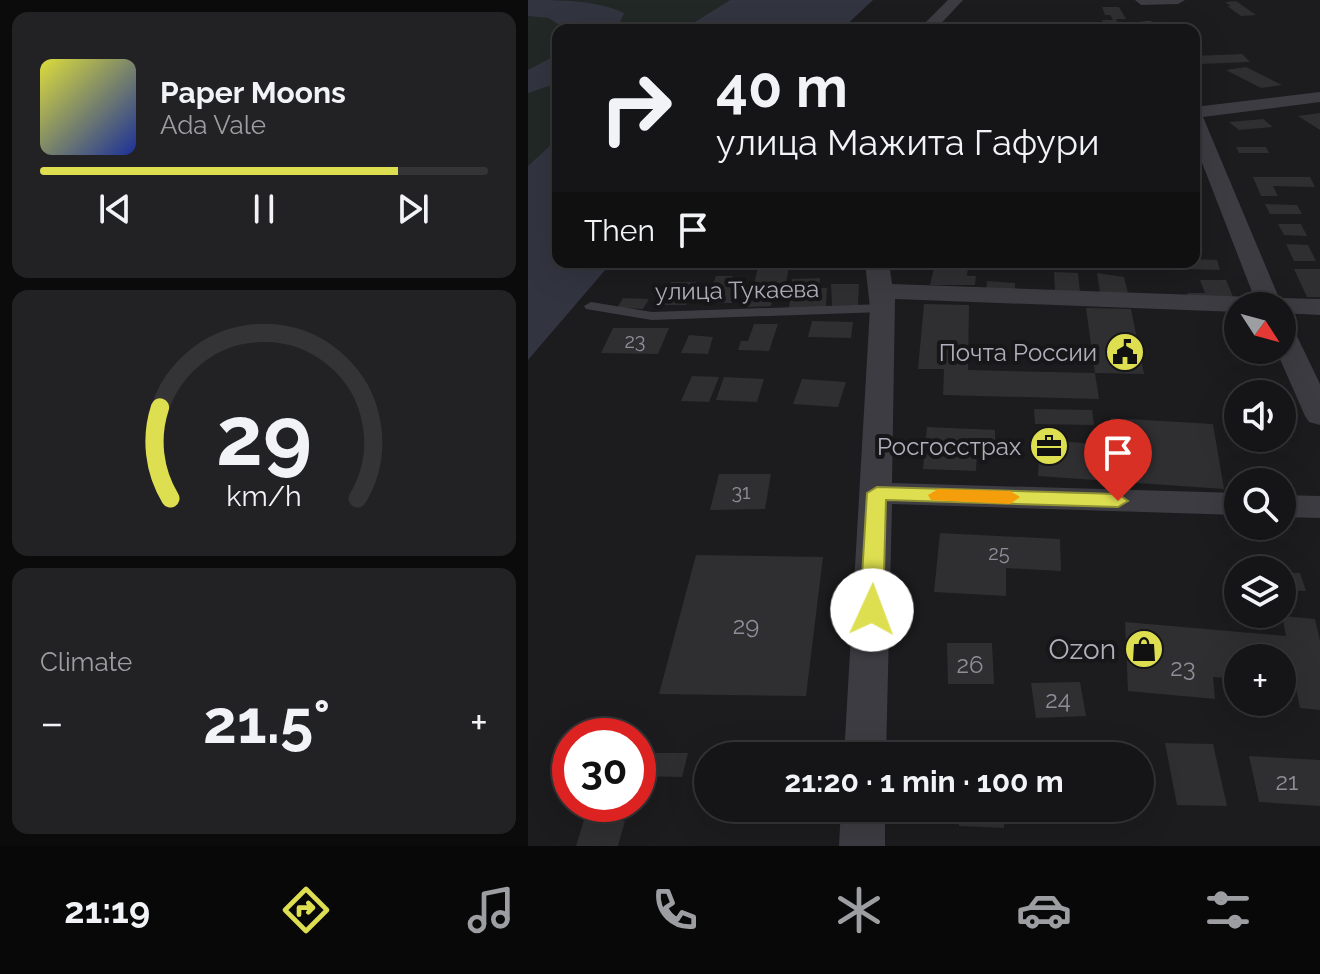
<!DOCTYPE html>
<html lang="en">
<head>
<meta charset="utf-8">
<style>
	body { margin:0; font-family:Raleway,sans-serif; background:#222123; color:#f1f3f6; height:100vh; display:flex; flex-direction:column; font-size:30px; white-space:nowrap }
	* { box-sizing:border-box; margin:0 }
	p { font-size:26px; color:#9d9ea1 }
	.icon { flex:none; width:44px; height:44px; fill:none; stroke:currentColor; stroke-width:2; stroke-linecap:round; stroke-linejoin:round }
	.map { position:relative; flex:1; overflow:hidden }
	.details { display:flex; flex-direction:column; gap:12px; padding:12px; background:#0c0b0c; width:528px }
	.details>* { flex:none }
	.hud { position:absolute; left:24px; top:24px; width:648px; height:244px; border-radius:16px; box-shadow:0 8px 32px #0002,0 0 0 2px #343335; background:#151416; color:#f1f3f6; overflow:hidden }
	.needle { width:52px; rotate:126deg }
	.fabs { position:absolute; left:696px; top:292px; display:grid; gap:16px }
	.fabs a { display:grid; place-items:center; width:72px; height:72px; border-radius:50%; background:#151416; box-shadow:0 8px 32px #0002,0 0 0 2px #343335; font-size:40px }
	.speed { position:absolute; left:24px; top:718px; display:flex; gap:16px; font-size:40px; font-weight:700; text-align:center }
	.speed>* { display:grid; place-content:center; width:104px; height:104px; border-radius:50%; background:#151416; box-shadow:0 8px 32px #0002,0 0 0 2px #343335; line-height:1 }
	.speed .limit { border:12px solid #d22; background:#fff; color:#111 }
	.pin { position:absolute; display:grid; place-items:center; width:68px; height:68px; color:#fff; margin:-82px -34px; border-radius:50% 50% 50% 0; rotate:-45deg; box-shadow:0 0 8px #0007 }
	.pin .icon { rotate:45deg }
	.me { position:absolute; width:88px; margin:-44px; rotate:2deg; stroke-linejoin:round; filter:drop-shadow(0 0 6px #0008) }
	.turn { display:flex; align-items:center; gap:28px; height:168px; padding:0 32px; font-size:36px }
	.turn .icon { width:104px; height:104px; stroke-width:2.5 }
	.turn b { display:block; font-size:56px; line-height:68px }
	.then { display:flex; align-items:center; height:76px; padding:0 32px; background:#0003; gap:16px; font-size:30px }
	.big { font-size:60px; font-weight:700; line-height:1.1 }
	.details .card { flex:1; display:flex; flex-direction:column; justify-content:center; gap:12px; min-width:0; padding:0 28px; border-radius:16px; background:#222123 }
	.details .dial { align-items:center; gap:0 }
	.dial svg { height:208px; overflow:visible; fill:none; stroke:#343335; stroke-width:7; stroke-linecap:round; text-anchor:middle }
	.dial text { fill:#f1f3f6; stroke:none }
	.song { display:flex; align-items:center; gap:24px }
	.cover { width:96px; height:96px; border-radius:12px; background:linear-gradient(135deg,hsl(60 70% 55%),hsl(230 70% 35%)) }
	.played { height:8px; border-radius:4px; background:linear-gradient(90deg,#dddf51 80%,#343335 80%) }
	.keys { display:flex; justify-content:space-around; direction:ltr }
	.heat { display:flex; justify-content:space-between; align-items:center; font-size:44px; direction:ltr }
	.trip { position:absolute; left:166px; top:742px; width:460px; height:80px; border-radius:40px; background:#151416; box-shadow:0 8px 32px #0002,0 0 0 2px #343335; font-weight:700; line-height:80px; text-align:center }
	.tabs { display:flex; height:128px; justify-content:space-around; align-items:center; background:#080809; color:#9d9ea1 }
	.tabs .icon { width:56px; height:56px }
	.tabs .on { color:#dddf51 }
	.tabs b { font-size:36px; color:#f1f3f6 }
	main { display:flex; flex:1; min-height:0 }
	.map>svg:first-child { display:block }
	.green { fill:#212825 }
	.water { fill:#323540 }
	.building { fill:#2f2e31 }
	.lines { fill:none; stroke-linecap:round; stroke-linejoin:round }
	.lane { fill:#3d3c42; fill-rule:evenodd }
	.street { fill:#3d3c42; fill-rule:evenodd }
	.route { fill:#dddf51; stroke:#909135; stroke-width:2 }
	.slow { fill:#f59e0b }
	.labels { text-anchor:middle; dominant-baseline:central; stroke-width:8; stroke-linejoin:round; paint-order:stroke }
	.number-label { font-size:20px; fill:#8f8e98 }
	.street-label { font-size:24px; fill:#b0afbb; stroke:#171618 }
	.poi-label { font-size:24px; fill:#b0afbb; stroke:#171618; text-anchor:end }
	.near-number-label { font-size:24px; fill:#8f8e98 }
	.near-poi-label { font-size:28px; fill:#b0afbb; stroke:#171618; text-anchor:end }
</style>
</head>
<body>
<main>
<section class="details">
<div class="card">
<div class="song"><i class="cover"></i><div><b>Paper Moons</b><p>Ada Vale</p></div></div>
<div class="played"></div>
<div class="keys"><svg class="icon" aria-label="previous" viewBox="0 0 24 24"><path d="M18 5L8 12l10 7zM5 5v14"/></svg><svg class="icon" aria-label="pause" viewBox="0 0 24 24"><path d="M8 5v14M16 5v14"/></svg><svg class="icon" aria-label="next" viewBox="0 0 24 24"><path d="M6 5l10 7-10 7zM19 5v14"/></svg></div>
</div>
<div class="card dial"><svg viewBox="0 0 100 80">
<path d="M14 69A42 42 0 1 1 86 69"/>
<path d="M14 69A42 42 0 0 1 10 34" stroke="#dddf51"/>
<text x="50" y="56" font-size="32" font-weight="700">29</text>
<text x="50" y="72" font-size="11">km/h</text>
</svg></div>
<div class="card"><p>Climate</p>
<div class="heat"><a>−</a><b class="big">21.5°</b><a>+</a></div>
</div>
</section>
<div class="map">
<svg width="792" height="846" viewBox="0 0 792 846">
	<rect width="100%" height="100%" fill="#1c1b1d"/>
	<polygon class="green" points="0,0 202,0 154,30 30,30 30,138 0,166"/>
	<g class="water">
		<path d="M0,0C31,0 69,0 96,13L89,30H39L21,18L0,16Z"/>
		<polygon points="202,0 345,0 313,30 154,30"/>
		<polygon points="30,54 30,83 0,93 0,70"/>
		<polygon points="30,138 30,262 84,262 0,360 0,166"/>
	</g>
	<g class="building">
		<polygon points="708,1 728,15 713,16 699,6 703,6 697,2"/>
		<polygon points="574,7 591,7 598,19 588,19 591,25 576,25 574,20 585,20 582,15 577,15"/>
		<polygon points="368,23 396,24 389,30 365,30"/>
		<polygon points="714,54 722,62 672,64 666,56"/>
		<polygon points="718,67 754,85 733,88 698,70"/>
		<polygon points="792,113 792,130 770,116"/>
		<polygon points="735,119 745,127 711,130 701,122"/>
		<polygon points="708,147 738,147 741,153 711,153"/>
		<polygon points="725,177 782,177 787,187 745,186 750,196 733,196"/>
		<polygon points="737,204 769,205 774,214 742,214"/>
		<polygon points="750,224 773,224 779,236 756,235"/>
		<polygon points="758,244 780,245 788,261 766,261"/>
		<polygon points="666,259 689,260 692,270 655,269 653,262 666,262"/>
		<polygon points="274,262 326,262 324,270 271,270"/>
		<polygon points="416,266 440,267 439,276 448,276 447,285 402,285 406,268"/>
		<polygon points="230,267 261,267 258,283 226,284"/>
		<polygon points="766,269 792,269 792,297 779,297"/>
		<polygon points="526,272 550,273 552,292 527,291"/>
		<polygon points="569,273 596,277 600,293 572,292"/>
		<polygon points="188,276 205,276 203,281 211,282 204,303 178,303"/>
		<polygon points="292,278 291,288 299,288 298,307 261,308 264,279"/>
		<polygon points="672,280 698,280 706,299 661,299 659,293 677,293"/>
		<polygon points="459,281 487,283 487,292 458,290"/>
		<polygon points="143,282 168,282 158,305 132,305"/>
		<polygon points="303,284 331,284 330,305 304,306"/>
		<polygon points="224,286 247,286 243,306 219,307"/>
		<polygon points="95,298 121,299 115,309 89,308"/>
		<polygon points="396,304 441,305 440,370 567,373 571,399 415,395 416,369 390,369"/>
		<polygon points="558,308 603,309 616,374 567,373"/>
		<polygon points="284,321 325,322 323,338 280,337"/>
		<polygon points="226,324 250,324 241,351 210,350 213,341 220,341"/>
		<polygon points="85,328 141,328 130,354 73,353"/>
		<polygon points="161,335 185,337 180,354 153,353"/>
		<polygon points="164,376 191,377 181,402 153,401"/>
		<polygon points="196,377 236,379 229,402 188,400"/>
		<polygon points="274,379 318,382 310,407 265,404"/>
		<polygon points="506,409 564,410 566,425 507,424"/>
		<polygon points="583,418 685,424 696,489 510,476 512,440 585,445"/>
		<polygon points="399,427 467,430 467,451 449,450 448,471 395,469"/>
		<polygon points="191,474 243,474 237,509 182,510"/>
		<polygon points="412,533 532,539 533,571 478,568 478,596 406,592"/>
		<polygon points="168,555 295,557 278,696 131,694"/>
		<polygon points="754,573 772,573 778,591 754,590"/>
		<polygon points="754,616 787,619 792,641 792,710 772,708 767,684 754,683 754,658 710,658 710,679 685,677 687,699 600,691 597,622 758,636"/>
		<polygon points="419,643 464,643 466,684 420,684"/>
		<polygon points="552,682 558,716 508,718 503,683"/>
		<polygon points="637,743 685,744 699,806 649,805"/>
		<polygon points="190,745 264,746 263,756 187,756"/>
		<polygon points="110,753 160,753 154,777 110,776"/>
		<polygon points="721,756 792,760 792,806 731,802"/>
		<polygon points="431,808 476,808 476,828 431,826"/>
		<polygon points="56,820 97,821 90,846 48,846"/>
	</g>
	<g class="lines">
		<polygon class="lane" points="63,302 124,312 355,304 362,308 355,312 124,320 58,309 56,306"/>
		<g class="street">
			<polygon points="420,0 435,0 407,30 390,30"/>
			<polygon points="607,0 657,0 650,4 613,5"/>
			<polygon points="622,21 627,23 627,29 567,30 575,25"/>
			<polygon points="792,92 792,102 675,117 751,298 792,299 792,315 754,313 754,306 710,306 710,312 367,299 364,483 710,493 710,515 364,504 358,756 316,756 342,308 337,262 361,262 364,284 726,297 666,142 666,107"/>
			<polygon points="754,324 763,326 767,332 792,384 792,425 781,422 777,416 748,350 754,350"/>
			<polygon points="754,495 792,496 792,518 754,517"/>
			<polygon points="313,808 357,808 357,846 311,846"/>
		</g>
	</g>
	<polygon class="route" points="349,487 590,494 600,501 590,507 358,500 355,610 352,616 344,618 336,616 332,610 339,493"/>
	<polygon class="slow" points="410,489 482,491 492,497 482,504 403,500 400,495"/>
	<defs>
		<g id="civic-disc" transform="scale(2)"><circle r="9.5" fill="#dddf51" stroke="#171618"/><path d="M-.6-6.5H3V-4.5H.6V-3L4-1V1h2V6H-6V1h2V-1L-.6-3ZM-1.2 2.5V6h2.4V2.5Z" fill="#111"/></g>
		<g id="office-disc" transform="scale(2)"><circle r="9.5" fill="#dddf51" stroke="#171618"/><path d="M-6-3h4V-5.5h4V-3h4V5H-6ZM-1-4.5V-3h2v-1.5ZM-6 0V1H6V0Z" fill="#111"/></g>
		<g id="shop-disc" transform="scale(2)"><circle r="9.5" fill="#dddf51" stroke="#171618"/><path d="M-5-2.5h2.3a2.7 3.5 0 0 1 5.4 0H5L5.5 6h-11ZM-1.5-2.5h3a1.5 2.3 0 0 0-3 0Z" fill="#111"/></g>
	</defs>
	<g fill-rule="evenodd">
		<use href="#civic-disc" x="597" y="352"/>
		<use href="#office-disc" x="521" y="446"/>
		<use href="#shop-disc" x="616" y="649"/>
	</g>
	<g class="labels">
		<g class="number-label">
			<text x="107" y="341">23</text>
			<text x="213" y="492">31</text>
			<text x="471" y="553">25</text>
		</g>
		<g class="street-label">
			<text transform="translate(209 290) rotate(-1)">улица Тукаева</text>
		</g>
		<g class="poi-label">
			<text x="569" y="352">Почта России</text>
			<text x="493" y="446">Росгосстрах</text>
		</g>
		<g class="near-number-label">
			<text x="218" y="625">29</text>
			<text x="442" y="664">26</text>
			<text x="655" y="667">23</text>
			<text x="530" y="699">24</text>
			<text x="759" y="781">21</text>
		</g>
		<g class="near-poi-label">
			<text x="588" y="649">Ozon</text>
		</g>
	</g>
</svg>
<div class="fabs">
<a><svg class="needle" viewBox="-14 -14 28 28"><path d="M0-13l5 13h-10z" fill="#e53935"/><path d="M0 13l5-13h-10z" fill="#9d9ea1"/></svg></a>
<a><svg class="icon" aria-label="sound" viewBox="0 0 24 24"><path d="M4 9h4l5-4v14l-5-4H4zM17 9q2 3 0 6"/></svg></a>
<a><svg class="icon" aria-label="search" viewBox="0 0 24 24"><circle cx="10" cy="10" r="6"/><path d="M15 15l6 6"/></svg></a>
<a><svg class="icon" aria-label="layers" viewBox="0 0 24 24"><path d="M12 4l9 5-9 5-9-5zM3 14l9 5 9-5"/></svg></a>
<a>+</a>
</div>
<div class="speed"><div class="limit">30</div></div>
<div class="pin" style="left:590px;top:501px;background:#d93025"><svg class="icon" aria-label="arrive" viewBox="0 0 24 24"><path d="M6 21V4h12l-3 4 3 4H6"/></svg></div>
<svg class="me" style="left:344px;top:610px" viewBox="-20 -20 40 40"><circle r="19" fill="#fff"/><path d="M0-13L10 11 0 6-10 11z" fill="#dddf51"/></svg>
<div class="trip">21:20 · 1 min · 100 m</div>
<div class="hud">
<div class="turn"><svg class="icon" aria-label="right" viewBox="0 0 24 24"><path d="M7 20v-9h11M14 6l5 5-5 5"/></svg><div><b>40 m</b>улица Мажита Гафури</div></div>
<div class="then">Then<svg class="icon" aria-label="arrive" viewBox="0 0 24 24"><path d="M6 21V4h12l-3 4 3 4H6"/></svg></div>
</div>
</div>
</main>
<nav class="tabs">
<b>21:19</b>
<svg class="icon on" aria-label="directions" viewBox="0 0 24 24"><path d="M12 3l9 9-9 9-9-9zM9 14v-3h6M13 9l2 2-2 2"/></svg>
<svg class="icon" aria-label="music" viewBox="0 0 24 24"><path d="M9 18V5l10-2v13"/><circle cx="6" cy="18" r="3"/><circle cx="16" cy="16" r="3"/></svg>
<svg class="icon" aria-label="phone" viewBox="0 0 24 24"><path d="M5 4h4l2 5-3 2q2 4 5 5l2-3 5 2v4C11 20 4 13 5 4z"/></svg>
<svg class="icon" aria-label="climate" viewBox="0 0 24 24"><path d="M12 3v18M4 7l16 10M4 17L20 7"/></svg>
<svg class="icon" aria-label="car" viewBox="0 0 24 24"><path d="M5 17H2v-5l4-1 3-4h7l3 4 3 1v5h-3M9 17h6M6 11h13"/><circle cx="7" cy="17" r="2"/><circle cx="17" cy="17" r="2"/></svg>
<svg class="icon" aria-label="filters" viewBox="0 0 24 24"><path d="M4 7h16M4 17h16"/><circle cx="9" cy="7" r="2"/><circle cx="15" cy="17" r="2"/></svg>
</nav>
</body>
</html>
